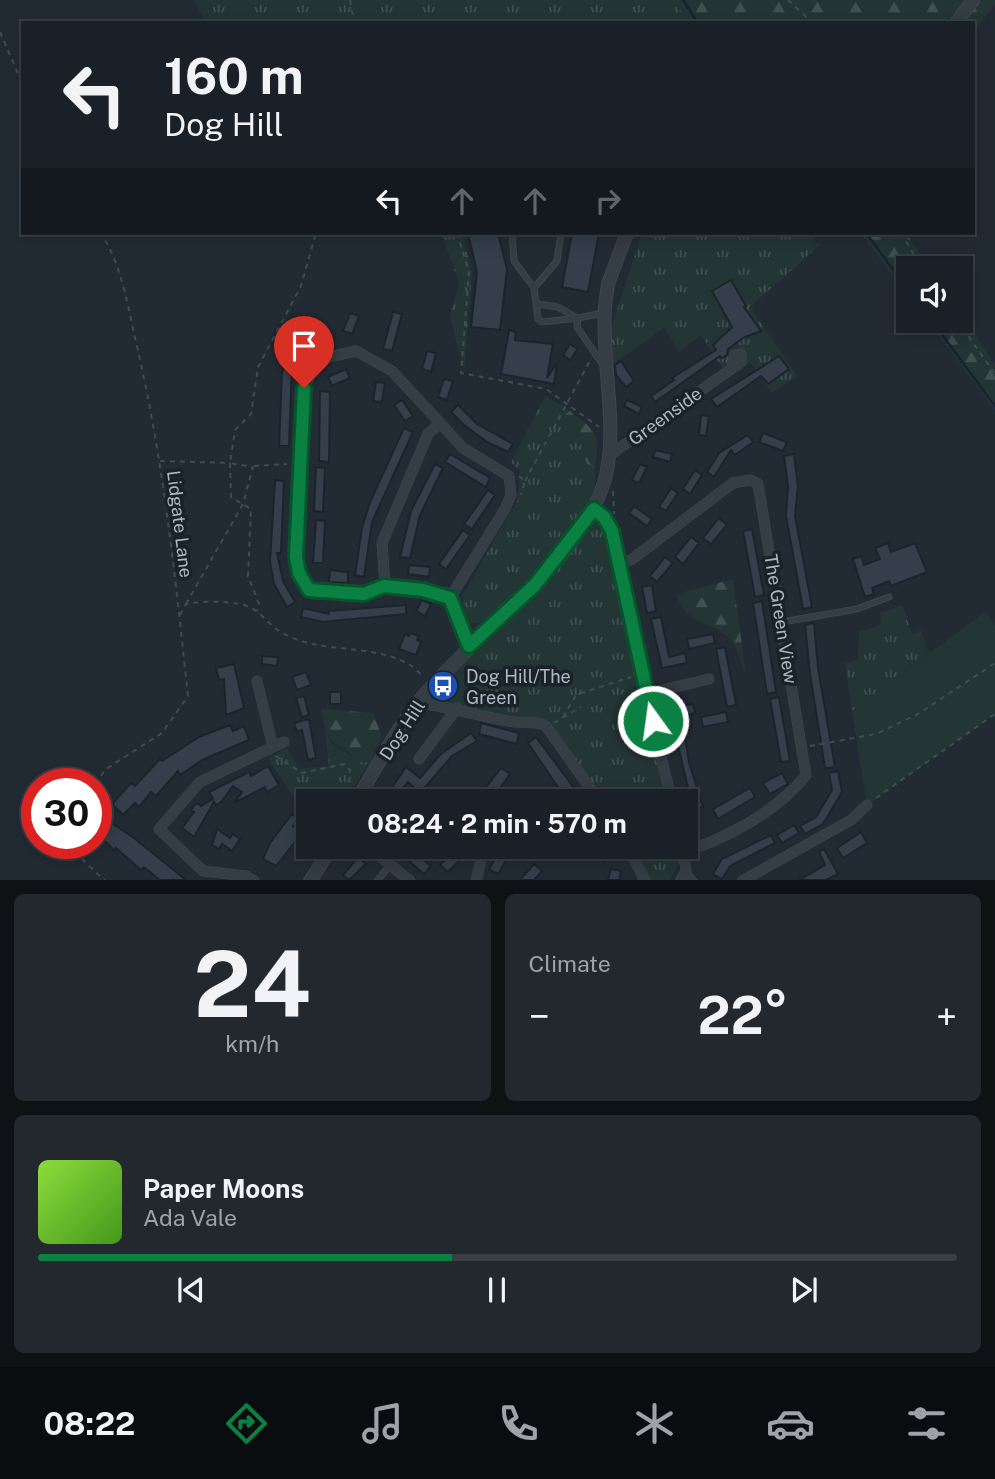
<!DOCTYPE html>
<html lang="en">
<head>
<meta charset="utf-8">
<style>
	body { margin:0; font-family:"Public Sans",sans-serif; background:#23282f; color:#f1f3f6; height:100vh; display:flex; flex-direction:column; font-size:26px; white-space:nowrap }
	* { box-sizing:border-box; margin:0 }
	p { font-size:23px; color:#9fa3a7 }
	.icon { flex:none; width:38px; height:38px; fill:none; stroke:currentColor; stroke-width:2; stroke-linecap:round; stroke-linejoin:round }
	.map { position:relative; height:880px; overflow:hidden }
	.details { display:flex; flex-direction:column; gap:14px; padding:14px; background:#0e1215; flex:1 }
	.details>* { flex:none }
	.banner { position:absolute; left:21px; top:21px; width:954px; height:214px; border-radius:0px; box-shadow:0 4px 18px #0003,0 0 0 2px #383e44; background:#1a2027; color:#f1f3f6; overflow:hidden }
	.buttons { position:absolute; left:896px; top:256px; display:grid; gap:14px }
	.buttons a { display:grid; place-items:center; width:77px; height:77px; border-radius:0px; background:#1a2027; box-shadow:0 4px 18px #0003,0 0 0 2px #383e44; font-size:35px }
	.speed { position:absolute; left:21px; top:768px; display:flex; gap:14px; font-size:35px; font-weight:700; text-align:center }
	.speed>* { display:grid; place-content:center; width:91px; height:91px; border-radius:50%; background:#1a2027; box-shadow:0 4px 18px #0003,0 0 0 2px #383e44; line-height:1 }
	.speed .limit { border:10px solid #d22; background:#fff; color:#111 }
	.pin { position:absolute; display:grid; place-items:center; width:60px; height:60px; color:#fff; margin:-72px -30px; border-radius:50% 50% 50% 0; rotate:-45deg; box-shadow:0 0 7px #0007 }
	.pin .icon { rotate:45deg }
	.me { position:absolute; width:77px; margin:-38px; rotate:346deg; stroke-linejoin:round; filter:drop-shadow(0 0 5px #0008) }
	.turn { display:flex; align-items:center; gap:24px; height:147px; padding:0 28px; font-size:32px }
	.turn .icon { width:91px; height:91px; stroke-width:2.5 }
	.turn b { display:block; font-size:49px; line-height:60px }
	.lanes { display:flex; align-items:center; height:66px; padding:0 28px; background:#0003; justify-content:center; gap:35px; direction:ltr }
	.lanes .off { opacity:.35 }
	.big { font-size:52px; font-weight:700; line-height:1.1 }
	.details .tile { flex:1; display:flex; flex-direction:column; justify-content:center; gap:10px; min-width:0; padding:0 24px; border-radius:10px; background:#23282f }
	.details .dial { align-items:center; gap:0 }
	.dial b { font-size:91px; line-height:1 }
	.song { display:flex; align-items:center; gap:21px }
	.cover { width:84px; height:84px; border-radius:10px; background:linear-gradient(135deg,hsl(90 70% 55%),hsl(100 70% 35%)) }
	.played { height:7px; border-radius:4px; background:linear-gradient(90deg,#0b8043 45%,#383e44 45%) }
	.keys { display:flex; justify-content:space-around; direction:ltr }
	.heat { display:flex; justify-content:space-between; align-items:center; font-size:38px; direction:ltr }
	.details .tiles { flex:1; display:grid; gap:14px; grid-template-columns:1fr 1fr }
	.tile:last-child { grid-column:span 2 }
	.trip { position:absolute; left:296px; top:789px; width:402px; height:70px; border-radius:0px; background:#1a2027; box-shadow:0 4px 18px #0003,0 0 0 2px #383e44; font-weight:700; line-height:70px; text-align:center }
	.menu { display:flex; height:112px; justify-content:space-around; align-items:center; background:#0a0d10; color:#9fa3a7 }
	.menu .icon { width:49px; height:49px }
	.menu .current { color:#0b8043 }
	.menu b { font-size:32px; color:#f1f3f6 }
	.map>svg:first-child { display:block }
	.grass { fill:url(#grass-tufts) }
	.forest { fill:url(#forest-firs) }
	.garden { fill:#243535 }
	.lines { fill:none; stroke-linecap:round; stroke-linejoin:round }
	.stream { stroke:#172330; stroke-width:2.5 }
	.building { fill:#343f4b; stroke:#1c242b; stroke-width:2 }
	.service-casing { stroke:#3e464e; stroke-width:7 }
	.minor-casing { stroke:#3e464e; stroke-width:11 }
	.tertiary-casing { stroke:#3e464e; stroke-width:14 }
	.path { stroke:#3c4e4e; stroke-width:2; stroke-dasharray:5 5; stroke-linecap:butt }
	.service { stroke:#353d45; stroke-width:5 }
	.minor { stroke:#353d45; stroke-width:10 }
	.tertiary { stroke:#353d45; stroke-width:12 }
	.route-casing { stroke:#07532c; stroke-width:18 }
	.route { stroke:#0b8043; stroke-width:12 }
	.labels { text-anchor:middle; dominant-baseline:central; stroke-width:7; stroke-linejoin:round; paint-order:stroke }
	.street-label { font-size:18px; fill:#afb8c2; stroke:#1a2229 }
	.poi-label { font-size:18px; fill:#afb8c2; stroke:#1a2229; text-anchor:start }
</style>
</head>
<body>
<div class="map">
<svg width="995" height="881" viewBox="0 0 995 881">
	<defs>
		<pattern id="grass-tufts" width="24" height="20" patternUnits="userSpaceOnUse" patternTransform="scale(1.75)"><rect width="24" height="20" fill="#243535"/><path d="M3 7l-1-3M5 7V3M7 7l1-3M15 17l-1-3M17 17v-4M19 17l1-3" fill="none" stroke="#415051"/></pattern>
		<pattern id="forest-firs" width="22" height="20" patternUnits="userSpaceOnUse" patternTransform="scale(1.75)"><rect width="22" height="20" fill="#243535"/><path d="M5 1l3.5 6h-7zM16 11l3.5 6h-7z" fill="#415051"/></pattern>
	</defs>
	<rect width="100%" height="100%" fill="#222b34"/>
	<g class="grass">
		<polygon points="194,0 676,0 686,23 206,23"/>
		<polygon points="441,233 462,233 472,272 464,371 450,316 459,283"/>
		<polygon points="642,233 820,233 813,240 820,245 750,307 797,376 772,393 750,362 728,376 701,335 679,352 664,328 609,367 608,338"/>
		<path d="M545,396L570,411L563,416L573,435L583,445L587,464L595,467C595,474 596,482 594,489C586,516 509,609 484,621C478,624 474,623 468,622L462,611L463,595L518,499L520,471L511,462Z"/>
		<polygon points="594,509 604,517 672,801 600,801 546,726 418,703 535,585"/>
		<polygon points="902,605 912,634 921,630 929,653 852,711 845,663 858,660 859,632 881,625 880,613"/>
		<polygon points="325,730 332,744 364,763 371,759 346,801 308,802 308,819 268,758 287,748 299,769 329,766"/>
		<polygon points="628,847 683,847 684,852 670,880 645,880"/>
	</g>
	<g class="forest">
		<polygon points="676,0 995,0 995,4 973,32 973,23 686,23"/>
		<polygon points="861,233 906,233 929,268 908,268 908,296"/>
		<polygon points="961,314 995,364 995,410 927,320 961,320"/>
		<path d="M570,411C596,431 601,433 595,467L587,464C582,452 584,437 567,435L563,416Z"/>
		<path d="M733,579L746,675C741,664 738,648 730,639C711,620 683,625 677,594Z"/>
		<path d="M322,709L373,713L382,736L371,759L358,763C341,735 328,759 322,709Z"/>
	</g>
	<polygon class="garden" points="986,611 995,626 995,714 867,805 852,711"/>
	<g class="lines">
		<g class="stream">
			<polyline points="683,0 698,23"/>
			<polyline points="866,233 908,290"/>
			<polyline points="931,320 995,406"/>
		</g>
	</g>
	<g class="building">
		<polygon points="468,233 498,233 507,269 500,330 471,327 477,272"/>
		<polygon points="572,233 599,233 588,292 562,287"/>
		<polygon points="731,280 746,306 744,307 761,331 743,338 728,349 727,355 722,358 720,356 655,402 651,396 674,380 672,378 716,350 713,345 732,327 712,291"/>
		<polygon points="393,312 402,314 392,351 383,349"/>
		<polygon points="350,313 359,316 352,334 343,331"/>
		<polygon points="314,320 322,323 316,341 307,338"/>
		<polygon points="509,330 516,332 515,340 553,344 547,378 557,363 554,384 501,374"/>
		<polygon points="290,344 299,346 295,365 292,364 289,446 279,446 282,373"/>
		<polygon points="570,344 578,349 570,360 563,355"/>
		<polygon points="427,351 436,353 431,372 422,369"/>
		<polygon points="779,356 789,369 768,384 761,376 717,407 711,399"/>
		<polygon points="621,361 634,381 626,387 616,375 615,365"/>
		<polygon points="346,369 350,378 332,386 328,377"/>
		<polygon points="444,379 453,381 447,400 438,397"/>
		<polygon points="376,382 385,383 382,402 373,401"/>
		<polygon points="320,391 330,392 329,462 319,461"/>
		<polygon points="402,400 413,416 405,421 394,405"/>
		<polygon points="627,400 642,407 639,414 624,406"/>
		<polygon points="458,405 477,424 513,444 508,452 487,442 464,425 451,412"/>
		<polygon points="701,415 709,416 706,436 699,435"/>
		<polygon points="404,428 413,432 372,522 364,577 355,575 362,528 370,502"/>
		<polygon points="763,433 787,442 783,451 759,442"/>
		<polygon points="748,435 753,442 735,455 731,450 714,477 707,472 719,453"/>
		<polygon points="655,450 672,454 670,462 653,457"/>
		<polygon points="450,454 490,478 486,487 445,462"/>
		<polygon points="794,454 798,486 795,516 812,607 803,609 786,516 788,486 784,456"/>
		<polygon points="435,464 443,468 420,515 410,558 400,557 411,511"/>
		<polygon points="640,464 647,467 639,483 632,480"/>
		<polygon points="316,467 325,468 323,512 314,511"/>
		<polygon points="695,470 702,475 690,494 683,489"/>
		<polygon points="275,480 284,481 281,553 277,553 283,581 295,602 287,607 274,584 270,562"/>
		<polygon points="671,488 678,493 666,511 659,507"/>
		<polygon points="488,490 495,495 472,529 464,524"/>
		<polygon points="634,506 652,519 647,526 629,513"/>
		<polygon points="719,518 727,525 711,544 703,538"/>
		<polygon points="316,520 325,521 323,563 313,563"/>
		<polygon points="752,529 764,595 755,597 743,531"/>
		<polygon points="463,530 470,535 446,569 439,564"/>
		<polygon points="691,537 699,543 683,564 675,557"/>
		<polygon points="888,543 891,552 915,543 927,572 891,586 889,581 872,588 874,594 865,597 853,559 861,556 864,565 880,559 875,548"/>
		<polygon points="665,557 673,563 657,582 650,576"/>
		<polygon points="409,565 430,567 429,577 408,574"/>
		<polygon points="330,570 348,572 348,583 329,582"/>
		<polygon points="652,585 656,611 647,613 642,587"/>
		<polygon points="422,600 431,604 425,616 416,611"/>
		<polygon points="762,601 776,692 767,694 753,603"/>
		<polygon points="406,605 406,614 322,622 301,617 303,608 329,614 329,611"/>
		<polygon points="661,617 669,657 685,653 687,663 662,668 651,619"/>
		<polygon points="814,623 818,668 835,767 829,768 825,768 810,674 805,625"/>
		<polygon points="410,633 419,636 417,640 421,642 416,655 399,649 405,634 409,636"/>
		<polygon points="713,634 715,643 689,649 687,639"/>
		<polygon points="725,647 736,705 727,707 716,649"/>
		<polygon points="262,656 278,657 277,666 262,664"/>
		<polygon points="234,664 244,708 226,715 224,679 219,680 216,668"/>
		<polygon points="306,672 311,685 297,690 292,677"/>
		<rect x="330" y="692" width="11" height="12"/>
		<polygon points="304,696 309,715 302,717 296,698"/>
		<polygon points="779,697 790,761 781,762 770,699"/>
		<polygon points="693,704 695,713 670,719 668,709"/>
		<polygon points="726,712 728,722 703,727 701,717"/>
		<polygon points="309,719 316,758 308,760 302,730 297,732 294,723"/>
		<polygon points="481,723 519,733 517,744 479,734"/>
		<polygon points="230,725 233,731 244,726 249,740 202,760 180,775 178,771 156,796 151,792 139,807 135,803 123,815 112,804 131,783 135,786 160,759 162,761 199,737"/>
		<polygon points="684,731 689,762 703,807 693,809 675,733"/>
		<polygon points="471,733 477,741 452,756 420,793 408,782 392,802 382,802 406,767 420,778 441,754"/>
		<polygon points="536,737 571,784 584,802 568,802 528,743"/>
		<polygon points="268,766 279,785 267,792 265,787 234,803 242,792 233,786 221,802 216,805 214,802 194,837 182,828 194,812 191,810 196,803 201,806 213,799 209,792 249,772 251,776"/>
		<polygon points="501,768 510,774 496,794 493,792 487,802 474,802"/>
		<polygon points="838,771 842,792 823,824 805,834 800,826 816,817 832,790 829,773"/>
		<polygon points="782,773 788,784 770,794 763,783"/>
		<polygon points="750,788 755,797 718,819 713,809"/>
		<polygon points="536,790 545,796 541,802 527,802"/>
		<polygon points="292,814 298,819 293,826 302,833 276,866 263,859 270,843"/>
		<polygon points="104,818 134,838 186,880 160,880 144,867 141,870 116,848 114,850 96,833"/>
		<polygon points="794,825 799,833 782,843 777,835"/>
		<polygon points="217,829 230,838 233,834 240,839 232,851 222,844 219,849 212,845"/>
		<polygon points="861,832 867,843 843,858 837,848"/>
		<polygon points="771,835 775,843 730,866 722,879 713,874 722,859"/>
		<polygon points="393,847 408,847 431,866 424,874"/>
		<polygon points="457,847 465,855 448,872 440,865"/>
		<polygon points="502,847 514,847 498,874 489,869"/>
		<polygon points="595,847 608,847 613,856 604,862"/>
		<polygon points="824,849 838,874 826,880 799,880 825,865 819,852"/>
		<polygon points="358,857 366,864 349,880 343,875"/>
		<polygon points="534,864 542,871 534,880 520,880"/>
		<polygon points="611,869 621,871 619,880 608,880"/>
	</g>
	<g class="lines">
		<g class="service-casing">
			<g id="service">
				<polyline points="512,233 514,261 534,288 538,319 542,322 578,318"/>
				<polyline points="534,288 557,261 561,233"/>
				<polyline points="538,304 558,307 577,318"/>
				<polyline points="603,313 578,318 577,327 603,365"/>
				<polyline points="782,622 857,609 889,597"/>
				<polyline points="414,802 425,796 433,802"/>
				<polyline points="686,871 694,881"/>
				<polyline points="377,881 390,865"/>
			</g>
		</g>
		<g class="minor-casing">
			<g id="minor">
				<polyline points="610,455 741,362 741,354 735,355 732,366"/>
				<polyline points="594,509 604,517 612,531 641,673 672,802"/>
				<path d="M618,564L631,560L733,483L751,480L758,484L806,775C778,811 727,838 684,852"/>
				<polyline points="385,586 382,543 428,434 439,424"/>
				<polyline points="450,598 423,590 385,586 364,594 309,590 299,573 297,557 298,464 304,388 319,359 356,351 392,371 463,448 509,476 511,495 505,509 450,598 469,646"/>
				<polyline points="646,694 709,679"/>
				<path d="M418,703C450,707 482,717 514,722C526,723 535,721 546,726L600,802"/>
				<polyline points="273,747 284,742"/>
				<polyline points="419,759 457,708"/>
				<polyline points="369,847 410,881"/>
				<polyline points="628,847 645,881"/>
				<polyline points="254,881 246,876 203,871 159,829 200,782 273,747 257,681"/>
				<polyline points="476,881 484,847"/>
				<polyline points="680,881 686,871 683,848"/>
				<polyline points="742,881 851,820 867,805"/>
			</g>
		</g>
		<g class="tertiary-casing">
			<g id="tertiary">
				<polyline points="956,23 973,0"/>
				<path d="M356,802C375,769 395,732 418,702C472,635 586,559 606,475C618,424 601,360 605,306L608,284L627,233"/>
				<polyline points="310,881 332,847"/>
			</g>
		</g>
		<g class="path">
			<polyline points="350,0 354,23"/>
			<polyline points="788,0 813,23"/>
			<polyline points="0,32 23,85"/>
			<polyline points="457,233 469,272 461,373 546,389 599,427"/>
			<polyline points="901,233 922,268"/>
			<polyline points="957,320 995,374"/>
			<polyline points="160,461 230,463 231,497 251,509 248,576 259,604 257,611"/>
			<polyline points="254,466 287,464"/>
			<polyline points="519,476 525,481 521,495"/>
			<polyline points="525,481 591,359"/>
			<polyline points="613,491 614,514"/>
			<polyline points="186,604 243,504 253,467 230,463 235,430 251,414 258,367 301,286 316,233"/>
			<path d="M180,615L186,604C203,601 222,601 239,604C255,606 263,618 274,627C284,636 300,641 313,644C344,651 405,648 423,678"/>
			<polyline points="563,717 576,695 631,677"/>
			<polyline points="554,723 581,707"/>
			<polyline points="810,746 876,734 918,714 995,663"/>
			<polyline points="276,756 302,773 344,764 350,770 349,791"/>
			<path d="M95,784L106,769L162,733L188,696C175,576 163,455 135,338C127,301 121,265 101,233"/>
			<polyline points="876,798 995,714"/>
			<polyline points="71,844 70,847 105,881"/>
		</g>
		<use href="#service" class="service"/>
		<use href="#minor" class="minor"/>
		<use href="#tertiary" class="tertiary"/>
	</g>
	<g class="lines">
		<g class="route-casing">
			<polyline id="route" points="304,388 296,557 299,573 309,590 364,594 384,586 423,590 450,598 469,646 535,585 594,509 604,517 612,531 653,721"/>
		</g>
		<use href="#route" class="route"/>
	</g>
	<defs>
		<g id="bus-disc" transform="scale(1.575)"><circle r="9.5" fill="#1a4fb4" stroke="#1a2229"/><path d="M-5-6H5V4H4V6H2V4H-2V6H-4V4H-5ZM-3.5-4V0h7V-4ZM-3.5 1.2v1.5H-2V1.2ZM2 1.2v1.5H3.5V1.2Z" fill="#fff"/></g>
	</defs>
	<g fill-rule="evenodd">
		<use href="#bus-disc" x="443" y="686"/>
	</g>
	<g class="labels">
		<g class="street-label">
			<text transform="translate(665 416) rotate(-36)">Greenside</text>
			<text transform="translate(180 524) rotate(83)">Lidgate Lane</text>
			<text transform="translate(781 619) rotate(81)">The Green View</text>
			<text transform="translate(402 730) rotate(-57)">Dog Hill</text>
		</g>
		<g class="poi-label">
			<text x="466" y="676">Dog Hill/The<tspan x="466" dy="21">Green</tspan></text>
		</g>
	</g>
</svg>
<div class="buttons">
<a><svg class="icon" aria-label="sound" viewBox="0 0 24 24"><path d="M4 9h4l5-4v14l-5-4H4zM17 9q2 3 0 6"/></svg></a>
</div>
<div class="speed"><div class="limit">30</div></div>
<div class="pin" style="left:304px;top:388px;background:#d93025"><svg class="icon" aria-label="arrive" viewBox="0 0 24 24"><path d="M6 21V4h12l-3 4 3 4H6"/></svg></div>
<svg class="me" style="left:653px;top:721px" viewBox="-20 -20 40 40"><circle r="17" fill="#0b8043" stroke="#fff" stroke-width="3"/><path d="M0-11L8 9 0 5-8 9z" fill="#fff"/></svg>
<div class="trip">08:24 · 2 min · 570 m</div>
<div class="banner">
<div class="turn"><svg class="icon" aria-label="left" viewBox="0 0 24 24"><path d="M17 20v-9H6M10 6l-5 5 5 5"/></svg><div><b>160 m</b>Dog Hill</div></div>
<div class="lanes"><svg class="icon" aria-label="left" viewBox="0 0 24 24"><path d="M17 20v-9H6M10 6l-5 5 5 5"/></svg><svg class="icon off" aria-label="ahead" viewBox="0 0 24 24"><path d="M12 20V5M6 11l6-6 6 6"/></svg><svg class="icon off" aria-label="ahead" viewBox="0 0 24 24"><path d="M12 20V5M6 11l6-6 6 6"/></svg><svg class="icon off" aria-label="right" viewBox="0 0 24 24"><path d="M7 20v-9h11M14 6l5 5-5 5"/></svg></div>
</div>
</div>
<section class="details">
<div class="tiles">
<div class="tile dial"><b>24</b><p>km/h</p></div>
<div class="tile"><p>Climate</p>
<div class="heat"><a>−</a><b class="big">22°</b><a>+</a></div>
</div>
<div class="tile">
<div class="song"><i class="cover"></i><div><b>Paper Moons</b><p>Ada Vale</p></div></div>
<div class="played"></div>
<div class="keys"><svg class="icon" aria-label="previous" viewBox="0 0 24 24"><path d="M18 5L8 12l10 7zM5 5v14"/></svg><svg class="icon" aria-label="pause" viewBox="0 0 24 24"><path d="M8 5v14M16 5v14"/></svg><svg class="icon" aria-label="next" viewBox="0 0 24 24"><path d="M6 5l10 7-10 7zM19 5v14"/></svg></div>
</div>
</div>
</section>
<nav class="menu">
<b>08:22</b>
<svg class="icon current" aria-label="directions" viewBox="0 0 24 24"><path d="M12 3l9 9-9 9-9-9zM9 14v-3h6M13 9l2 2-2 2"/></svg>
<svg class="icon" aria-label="music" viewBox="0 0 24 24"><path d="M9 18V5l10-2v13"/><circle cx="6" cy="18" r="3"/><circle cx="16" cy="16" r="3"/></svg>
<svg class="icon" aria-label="phone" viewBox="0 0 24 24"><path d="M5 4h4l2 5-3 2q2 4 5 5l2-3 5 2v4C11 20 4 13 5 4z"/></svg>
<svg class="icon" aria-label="climate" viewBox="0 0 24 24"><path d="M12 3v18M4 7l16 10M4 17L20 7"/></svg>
<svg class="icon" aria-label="car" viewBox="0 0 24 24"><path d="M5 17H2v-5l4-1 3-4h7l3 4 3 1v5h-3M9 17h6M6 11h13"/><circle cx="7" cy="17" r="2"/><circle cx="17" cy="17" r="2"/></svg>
<svg class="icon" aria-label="filters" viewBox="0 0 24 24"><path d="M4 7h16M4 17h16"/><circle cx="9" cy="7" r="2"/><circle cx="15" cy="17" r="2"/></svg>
</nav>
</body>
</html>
